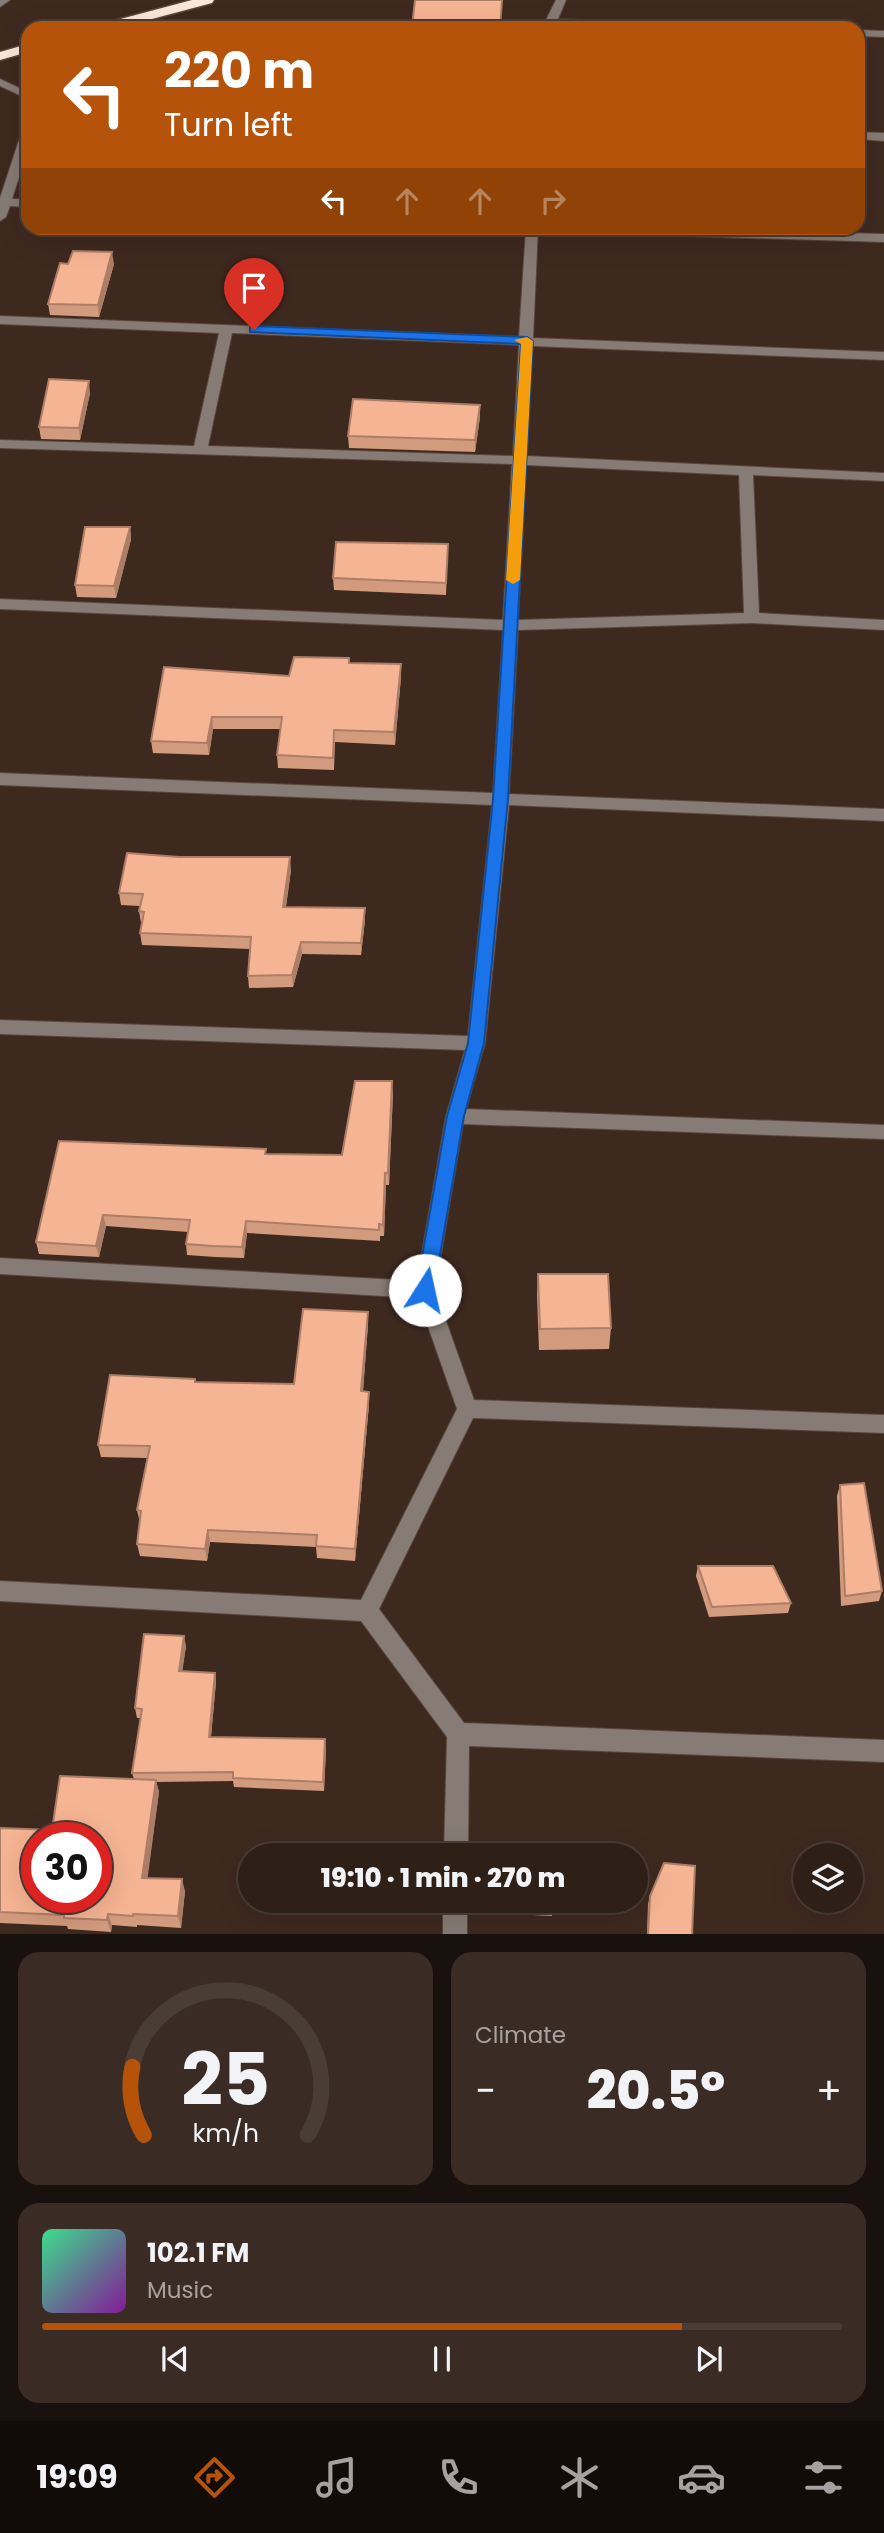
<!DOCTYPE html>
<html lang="en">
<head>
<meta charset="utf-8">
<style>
	body { margin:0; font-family:Poppins,sans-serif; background:#3a2c24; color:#f1f3f6; height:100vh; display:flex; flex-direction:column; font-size:26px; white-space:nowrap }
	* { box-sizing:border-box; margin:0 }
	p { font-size:23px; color:#a7a2a1 }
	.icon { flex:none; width:38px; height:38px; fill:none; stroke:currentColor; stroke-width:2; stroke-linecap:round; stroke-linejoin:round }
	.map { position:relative; height:1934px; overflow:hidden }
	.drawer { display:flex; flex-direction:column; gap:18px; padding:18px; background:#19110d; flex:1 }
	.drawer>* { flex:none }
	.top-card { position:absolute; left:21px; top:21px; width:844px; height:214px; border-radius:21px; box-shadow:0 7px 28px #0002,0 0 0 2px #493d36; background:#b45309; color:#fff; overflow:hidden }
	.buttons { position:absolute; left:793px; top:1843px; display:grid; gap:14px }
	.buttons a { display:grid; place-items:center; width:70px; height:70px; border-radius:50%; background:#2e1f17; box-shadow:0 7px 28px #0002,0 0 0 2px #493d36; font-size:35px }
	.speed { position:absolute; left:21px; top:1822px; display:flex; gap:14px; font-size:35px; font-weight:700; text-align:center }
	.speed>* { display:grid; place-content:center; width:91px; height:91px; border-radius:50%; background:#2e1f17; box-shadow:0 7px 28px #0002,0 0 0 2px #493d36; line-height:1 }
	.speed .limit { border:10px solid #d22; background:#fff; color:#111 }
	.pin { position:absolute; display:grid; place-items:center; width:60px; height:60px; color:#fff; margin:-72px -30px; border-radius:50% 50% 50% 0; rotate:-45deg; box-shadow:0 0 7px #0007 }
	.pin .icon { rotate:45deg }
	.me { position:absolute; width:77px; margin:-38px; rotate:10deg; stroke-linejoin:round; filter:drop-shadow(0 0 5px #0008) }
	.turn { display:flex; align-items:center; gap:24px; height:147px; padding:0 28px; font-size:32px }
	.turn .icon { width:91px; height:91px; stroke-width:2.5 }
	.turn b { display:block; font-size:49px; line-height:60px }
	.lanes { display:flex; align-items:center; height:66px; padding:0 28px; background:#0003; justify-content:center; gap:35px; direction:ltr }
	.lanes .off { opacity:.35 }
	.big { font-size:52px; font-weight:800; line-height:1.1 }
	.drawer .widget { flex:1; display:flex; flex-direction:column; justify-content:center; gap:10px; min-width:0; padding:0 24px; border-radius:21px; background:#3a2c24 }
	.drawer .dial { align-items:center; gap:0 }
	.dial svg { height:182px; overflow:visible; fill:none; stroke:#493d36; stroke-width:7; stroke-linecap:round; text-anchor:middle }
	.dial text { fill:#f1f3f6; stroke:none }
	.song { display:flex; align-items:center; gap:21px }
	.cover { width:84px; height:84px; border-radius:10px; background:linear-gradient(135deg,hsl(150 70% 55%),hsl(290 70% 35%)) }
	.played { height:7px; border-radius:4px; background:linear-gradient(90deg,#b45309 80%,#493d36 80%) }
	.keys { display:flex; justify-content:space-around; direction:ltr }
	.heat { display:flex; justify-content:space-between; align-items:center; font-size:38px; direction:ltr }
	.drawer .tiles { flex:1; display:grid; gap:18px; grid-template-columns:1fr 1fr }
	.widget:last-child { grid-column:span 2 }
	.trip { position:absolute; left:238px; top:1843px; width:410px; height:70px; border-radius:35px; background:#2e1f17; box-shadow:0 7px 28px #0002,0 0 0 2px #493d36; font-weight:800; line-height:70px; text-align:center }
	.dock { display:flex; height:112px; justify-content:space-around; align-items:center; background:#120c09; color:#a7a2a1 }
	.dock .icon { width:49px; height:49px }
	.dock .active { color:#b45309 }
	.dock b { font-size:32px; color:#f1f3f6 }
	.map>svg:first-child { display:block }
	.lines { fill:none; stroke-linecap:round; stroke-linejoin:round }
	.minor-casing { stroke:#5a463d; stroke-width:2 }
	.highway-casing { stroke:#5a463d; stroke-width:3 }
	.minor { fill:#867b75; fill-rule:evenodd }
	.highway { fill:#fce6db; fill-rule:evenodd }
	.wall { fill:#d39b7e }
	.shaded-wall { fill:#ac7e67 }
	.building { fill:#f5b493; stroke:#ac7e67; stroke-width:2; fill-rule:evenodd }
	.route { fill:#1a73e8; stroke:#114b97; stroke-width:2 }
	.slow { fill:#f59e0b }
</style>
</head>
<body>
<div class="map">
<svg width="884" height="1935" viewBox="0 0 884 1935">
	<rect width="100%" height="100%" fill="#3e291f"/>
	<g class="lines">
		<g class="minor-casing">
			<g id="minor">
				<polygon points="0,0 10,0 0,7"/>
				<polygon points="556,0 566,0 558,19 712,25 718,28 555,26 554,28 542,28"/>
				<polygon points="858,30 884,31 884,37 858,36"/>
				<polygon points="0,79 28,92 28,99 0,86"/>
				<polygon points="28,127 28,149 12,199 28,199 28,207 10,206 6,217 0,221 0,198 22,131"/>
				<polygon points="858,132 884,133 884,141 858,139"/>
				<path d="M526,228H538L533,338L884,352V360L532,346L527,456L884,473V481L753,475L759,613L884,620V630L752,623L518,630L509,794L884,809V821L509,805L485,1043L466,1109L884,1125V1139L463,1124L435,1290L474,1400L884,1415V1433L473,1418L379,1609L464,1723L884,1740V1762L469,1746L468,1855H444L447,1737L361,1621L0,1601V1581L361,1600L457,1409L418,1298L0,1274V1258L417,1281L446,1116L465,1050L0,1034V1020L468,1036L492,805L0,785V773L493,793L503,630L0,609V599L503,620L512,464L0,448V440L194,446L219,333L0,324V316L519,337ZM232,333L519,345L513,456L208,446ZM526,465L739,475L744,613L518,620Z"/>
				<polygon points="547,228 660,228 884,234 884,242 553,232"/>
				<rect x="443" y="1900" width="24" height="35"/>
			</g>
		</g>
		<g class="highway-casing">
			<g id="highway">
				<polygon points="192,0 214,0 212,3 118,28 96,28 98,25"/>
				<polygon points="28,44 28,52 0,60 0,52"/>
			</g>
		</g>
		<use href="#minor" class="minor"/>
		<use href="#highway" class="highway"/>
	</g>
	<g class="wall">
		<polygon points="114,264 99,317 50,315 48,304"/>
		<polygon points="90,393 80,440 41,439 39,427"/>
		<polygon points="480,405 480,417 475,452 349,448 348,436"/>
		<polygon points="130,527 131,539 116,598 77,597 75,585"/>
		<polygon points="448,544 446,595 334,590 333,578"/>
		<polygon points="349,658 350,663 401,664 401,677 395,745 335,742 334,770 278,768 277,755 281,729 213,729 209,755 153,753 151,741 289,676"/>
		<polygon points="291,870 286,907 365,908 365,920 361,955 302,954 293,987 249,988 248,976 250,949 142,945 140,933 142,923 141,923 139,911 140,906 121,905 119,893"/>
		<polygon points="393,1093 389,1185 386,1185 384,1236 380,1236 380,1241 247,1233 244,1258 215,1257 187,1255 186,1244 188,1232 106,1226 99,1257 39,1254 36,1242 266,1149 266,1154 342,1155"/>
		<polygon points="538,1274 611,1328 609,1349 539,1350 537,1295"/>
		<polygon points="368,1312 368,1325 363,1391 369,1404 355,1561 317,1558 316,1547 210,1542 207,1561 140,1556 137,1544 140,1523 137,1510 147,1458 101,1457 98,1445 195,1379 196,1382 294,1384"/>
		<polygon points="840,1485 882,1591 879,1601 841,1606 837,1496"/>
		<polygon points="698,1566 791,1603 788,1613 709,1617 696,1576"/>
		<polygon points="186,1646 182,1671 215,1673 216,1682 211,1737 325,1739 326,1749 324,1791 234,1787 233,1781 156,1782 159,1792 147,1878 185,1891 181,1928 137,1925 137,1927 112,1925 111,1932 68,1929 67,1926 0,1923 0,1828 52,1830 134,1779 132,1773 140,1718 137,1718 135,1708"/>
		<polygon points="650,1896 692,1935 647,1935 648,1904"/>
		<polygon points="512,1900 553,1908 552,1916 512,1914"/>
	</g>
	<g class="shaded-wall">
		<polygon points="112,252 114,264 99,317 98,305"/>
		<polygon points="89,381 90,393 80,440 79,428"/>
		<polygon points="480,405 480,417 475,452 475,440"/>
		<polygon points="130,527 131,539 116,598 114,586"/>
		<polygon points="401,664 401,677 395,745 394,732"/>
		<polygon points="212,717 213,729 209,755 207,743"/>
		<polygon points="290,857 291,870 284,919 283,907"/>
		<polygon points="365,908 365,920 361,955 361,943"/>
		<polygon points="301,942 302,954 293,987 292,975"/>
		<polygon points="392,1081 393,1093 389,1185 388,1173"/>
		<polygon points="385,1173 386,1185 384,1236 383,1225"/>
		<polygon points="103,1215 106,1226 99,1257 96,1246"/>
		<polygon points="246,1221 247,1233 244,1258 242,1247"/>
		<polygon points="368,1312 368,1325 362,1404 361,1391"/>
		<polygon points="369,1392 369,1404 355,1561 355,1549"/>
		<polygon points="208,1530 210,1542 207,1561 205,1549"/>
		<polygon points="184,1636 186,1646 181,1681 179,1671"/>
		<polygon points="215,1673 216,1682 210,1746 209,1737"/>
		<polygon points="325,1739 326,1749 324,1791 323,1782"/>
		<polygon points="156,1780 159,1792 146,1890 142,1878"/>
		<polygon points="182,1879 185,1891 181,1928 178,1916"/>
		<polygon points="108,1914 112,1925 111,1932 107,1920"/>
	</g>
	<g class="building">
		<polygon points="415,0 502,0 500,28 325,28 326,25 412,27"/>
		<polygon points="73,251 112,252 98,305 48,304 60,263 68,264"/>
		<polygon points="49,379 89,381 79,428 39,427"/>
		<polygon points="353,399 480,405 475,440 348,436"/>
		<polygon points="85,527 130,527 114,586 75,585"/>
		<polygon points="336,542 448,544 446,583 333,578"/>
		<polygon points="294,657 349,658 349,663 401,664 394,732 334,730 333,758 277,755 282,717 212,717 207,743 151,741 164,667 289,676"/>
		<polygon points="127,853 179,857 290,857 283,907 365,908 361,943 301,942 292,975 248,976 251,937 140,933 144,912 139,911 143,894 119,893"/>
		<polygon points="355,1081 392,1081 388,1173 385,1173 383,1225 379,1224 379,1230 246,1221 242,1247 213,1246 186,1244 190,1220 103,1215 96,1246 36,1242 59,1141 266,1149 265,1154 342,1155"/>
		<polygon points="538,1274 608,1274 611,1328 540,1329"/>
		<polygon points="303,1309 368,1312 361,1391 369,1392 355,1549 316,1546 317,1535 208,1530 205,1549 137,1544 141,1511 137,1510 150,1446 98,1445 110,1375 195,1379 195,1382 294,1384"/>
		<polygon points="864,1483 882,1591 845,1596 840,1485"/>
		<polygon points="698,1566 773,1566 791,1603 712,1607"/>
		<polygon points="144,1634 184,1636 179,1671 215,1673 209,1737 325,1739 323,1782 233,1778 233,1772 132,1773 142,1709 135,1708"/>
		<path d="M60,1776L156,1780L142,1878L182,1879L178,1916L133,1914V1916L108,1914L107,1920L64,1918V1915L0,1912V1828L52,1830ZM37,1838H96V1897H37Z"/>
		<polygon points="513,1852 554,1853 554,1855 513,1855"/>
		<polygon points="664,1863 695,1866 692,1935 648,1935 650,1896"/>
		<polygon points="513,1900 553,1900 553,1908 513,1906"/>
	</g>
	<polygon class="route" points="254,326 527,337 533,341 508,799 484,1043 464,1116 434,1290 431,1296 425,1298 418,1296 416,1290 447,1116 468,1043 493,799 521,344 250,332 250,327"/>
	<polygon class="slow" points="527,337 533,341 520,580 513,584 506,580 521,344 514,340"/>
</svg>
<div class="buttons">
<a><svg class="icon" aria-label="layers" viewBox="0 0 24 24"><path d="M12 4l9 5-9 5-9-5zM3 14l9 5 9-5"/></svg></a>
</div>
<div class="speed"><div class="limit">30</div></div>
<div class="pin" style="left:254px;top:330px;background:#d93025"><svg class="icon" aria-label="arrive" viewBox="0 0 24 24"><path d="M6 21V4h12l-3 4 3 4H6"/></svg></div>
<svg class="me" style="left:425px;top:1290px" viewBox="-20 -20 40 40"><circle r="19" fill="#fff"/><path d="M0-13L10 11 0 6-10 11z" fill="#1a73e8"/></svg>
<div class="trip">19:10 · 1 min · 270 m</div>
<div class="top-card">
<div class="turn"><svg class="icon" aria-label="left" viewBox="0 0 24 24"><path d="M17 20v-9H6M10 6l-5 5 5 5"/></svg><div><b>220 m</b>Turn left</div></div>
<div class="lanes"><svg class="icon" aria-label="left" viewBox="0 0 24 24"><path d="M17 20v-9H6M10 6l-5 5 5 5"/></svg><svg class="icon off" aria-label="ahead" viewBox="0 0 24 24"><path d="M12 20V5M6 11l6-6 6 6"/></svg><svg class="icon off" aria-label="ahead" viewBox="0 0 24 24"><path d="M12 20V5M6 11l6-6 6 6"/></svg><svg class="icon off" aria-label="right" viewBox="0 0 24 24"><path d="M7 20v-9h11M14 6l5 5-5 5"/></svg></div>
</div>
</div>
<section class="drawer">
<div class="tiles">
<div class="widget dial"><svg viewBox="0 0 100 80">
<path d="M14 69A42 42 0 1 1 86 69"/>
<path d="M14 69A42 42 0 0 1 9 39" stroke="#b45309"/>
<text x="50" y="56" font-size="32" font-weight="700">25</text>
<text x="50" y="72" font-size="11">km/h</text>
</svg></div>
<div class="widget"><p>Climate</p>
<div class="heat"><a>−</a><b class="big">20.5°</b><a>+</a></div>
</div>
<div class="widget">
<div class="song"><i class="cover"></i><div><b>102.1 FM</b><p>Music</p></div></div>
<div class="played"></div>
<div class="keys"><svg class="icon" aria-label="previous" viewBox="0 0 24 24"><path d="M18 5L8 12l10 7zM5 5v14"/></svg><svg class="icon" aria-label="pause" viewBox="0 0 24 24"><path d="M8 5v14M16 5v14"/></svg><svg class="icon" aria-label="next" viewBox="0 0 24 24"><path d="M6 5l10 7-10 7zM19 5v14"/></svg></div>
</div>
</div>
</section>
<nav class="dock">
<b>19:09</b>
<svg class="icon active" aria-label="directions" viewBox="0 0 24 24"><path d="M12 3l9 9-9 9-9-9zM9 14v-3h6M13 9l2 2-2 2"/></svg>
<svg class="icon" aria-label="music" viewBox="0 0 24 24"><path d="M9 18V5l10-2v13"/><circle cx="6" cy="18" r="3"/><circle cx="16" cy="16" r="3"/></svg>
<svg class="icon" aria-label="phone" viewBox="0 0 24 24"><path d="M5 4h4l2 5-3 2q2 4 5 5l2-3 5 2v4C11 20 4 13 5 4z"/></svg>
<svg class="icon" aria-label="climate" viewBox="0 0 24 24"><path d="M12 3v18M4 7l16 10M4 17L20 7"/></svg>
<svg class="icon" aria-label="car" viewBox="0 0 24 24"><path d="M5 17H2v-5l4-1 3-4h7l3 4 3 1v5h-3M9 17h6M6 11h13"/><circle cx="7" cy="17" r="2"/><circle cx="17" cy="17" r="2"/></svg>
<svg class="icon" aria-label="filters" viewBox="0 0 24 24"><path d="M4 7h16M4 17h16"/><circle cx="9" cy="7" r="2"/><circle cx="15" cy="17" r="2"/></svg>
</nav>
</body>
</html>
